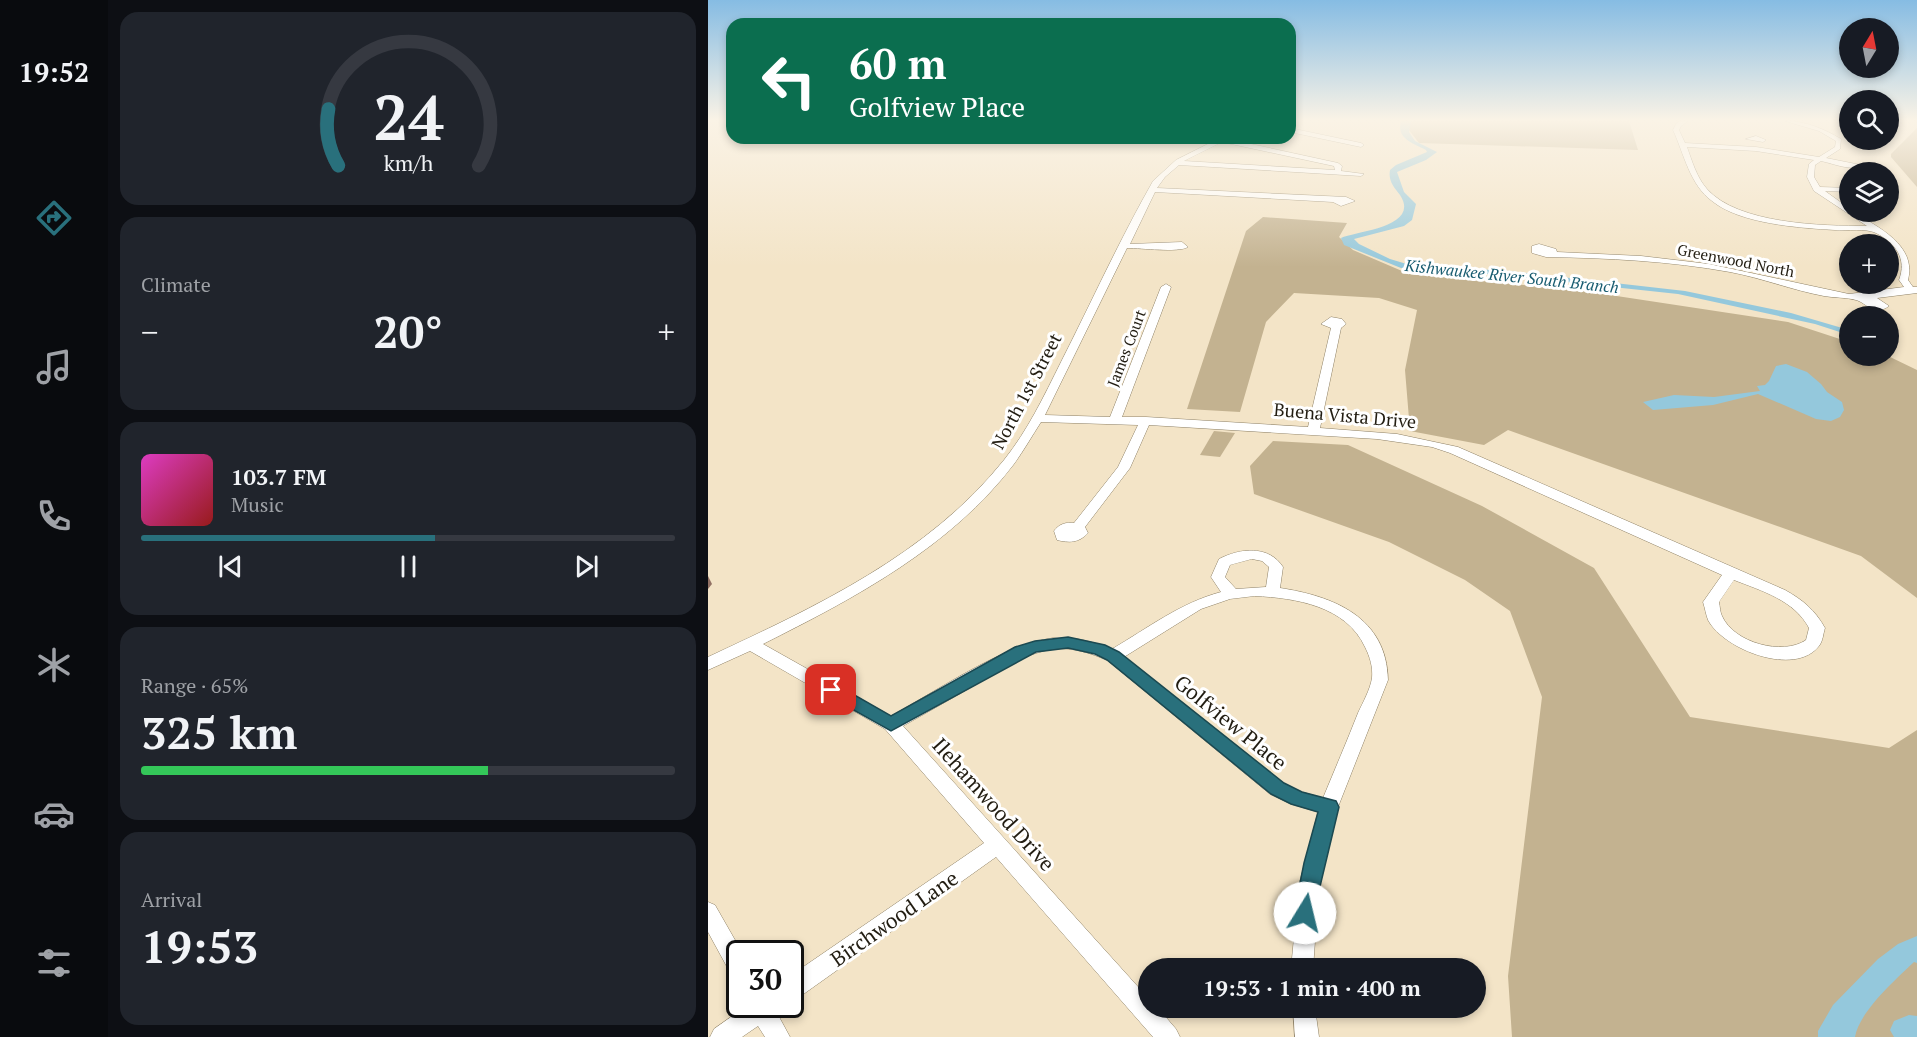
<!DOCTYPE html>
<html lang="en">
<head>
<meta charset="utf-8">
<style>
	body { margin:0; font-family:"PT Serif",serif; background:#20242c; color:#f1f3f6; height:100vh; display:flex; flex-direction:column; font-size:22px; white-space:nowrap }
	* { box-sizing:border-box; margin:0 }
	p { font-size:20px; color:#9ea1a6 }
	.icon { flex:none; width:33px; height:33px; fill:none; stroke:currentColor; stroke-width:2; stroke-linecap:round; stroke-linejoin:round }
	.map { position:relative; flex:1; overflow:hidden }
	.side { display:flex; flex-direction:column; gap:12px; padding:12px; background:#0d0f14; width:600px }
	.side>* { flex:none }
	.top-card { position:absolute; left:18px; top:18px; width:570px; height:126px; border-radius:18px; box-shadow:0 3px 9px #0003; background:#0b6e4f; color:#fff; overflow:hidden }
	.needle { width:39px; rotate:10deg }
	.fabs { position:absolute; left:1131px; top:18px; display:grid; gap:12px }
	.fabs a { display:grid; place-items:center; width:60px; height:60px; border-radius:50%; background:#171b24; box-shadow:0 3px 9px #0003; font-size:30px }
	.speed { position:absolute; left:18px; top:940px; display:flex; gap:12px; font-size:30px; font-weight:700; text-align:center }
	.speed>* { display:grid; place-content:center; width:78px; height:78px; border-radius:50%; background:#171b24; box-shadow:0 3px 9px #0003; line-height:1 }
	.speed .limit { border:3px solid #111; border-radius:9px; background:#fff; color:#111 }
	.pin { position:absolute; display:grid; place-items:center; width:51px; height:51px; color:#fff; margin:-26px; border-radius:12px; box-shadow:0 3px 9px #0006 }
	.me { position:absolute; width:66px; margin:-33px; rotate:9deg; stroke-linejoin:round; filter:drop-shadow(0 0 4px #0008) }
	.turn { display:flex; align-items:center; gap:21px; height:126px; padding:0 24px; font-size:27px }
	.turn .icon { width:78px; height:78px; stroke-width:2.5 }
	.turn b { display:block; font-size:42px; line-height:51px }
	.big { font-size:45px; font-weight:700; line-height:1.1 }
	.side .widget { flex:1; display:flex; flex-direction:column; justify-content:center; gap:9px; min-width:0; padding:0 21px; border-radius:18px; background:#20242c }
	.side .dial { align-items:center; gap:0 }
	.dial svg { height:156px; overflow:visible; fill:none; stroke:#363941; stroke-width:7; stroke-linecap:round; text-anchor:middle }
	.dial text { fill:#f1f3f6; stroke:none }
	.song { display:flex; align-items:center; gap:18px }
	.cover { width:72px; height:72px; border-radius:9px; background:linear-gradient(135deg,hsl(310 70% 55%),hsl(0 70% 35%)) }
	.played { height:6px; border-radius:3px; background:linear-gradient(90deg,#29707c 55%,#363941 55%) }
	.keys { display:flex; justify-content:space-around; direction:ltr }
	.heat { display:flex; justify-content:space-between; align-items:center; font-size:33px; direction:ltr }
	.charge { height:9px; border-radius:4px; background:linear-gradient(90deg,#34c759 65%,#363941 0) }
	.trip { position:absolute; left:430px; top:958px; width:348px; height:60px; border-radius:30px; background:#171b24; box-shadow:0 3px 9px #0003; font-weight:700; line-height:60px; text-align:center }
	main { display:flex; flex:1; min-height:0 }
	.tabs { display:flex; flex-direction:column; width:108px; justify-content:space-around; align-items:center; background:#090b0e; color:#9ea1a6 }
	.tabs .icon { width:42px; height:42px }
	.tabs .selected { color:#29707c }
	.tabs b { font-size:27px; color:#f1f3f6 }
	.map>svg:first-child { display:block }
	.green { fill:#c3b290 }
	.water { fill:#94c8dc }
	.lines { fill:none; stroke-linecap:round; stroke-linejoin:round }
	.minor-casing { stroke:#8e8166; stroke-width:1 }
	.minor { fill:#fff; fill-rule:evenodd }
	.shaded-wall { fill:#927164 }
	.route { fill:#29707c; stroke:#1b4951; stroke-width:1.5 }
	.labels { text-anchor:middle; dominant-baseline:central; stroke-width:6; stroke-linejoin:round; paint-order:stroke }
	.far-street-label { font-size:15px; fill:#221d12; stroke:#fff }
	.far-water-label { font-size:16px; font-style:italic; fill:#185c70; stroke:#fff }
	.street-label { font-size:18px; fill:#221d12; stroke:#fff }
	.near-street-label { font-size:21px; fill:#221d12; stroke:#fff }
</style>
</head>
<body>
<main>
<nav class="tabs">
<b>19:52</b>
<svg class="icon selected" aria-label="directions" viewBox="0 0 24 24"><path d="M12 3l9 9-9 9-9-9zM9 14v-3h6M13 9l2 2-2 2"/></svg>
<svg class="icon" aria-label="music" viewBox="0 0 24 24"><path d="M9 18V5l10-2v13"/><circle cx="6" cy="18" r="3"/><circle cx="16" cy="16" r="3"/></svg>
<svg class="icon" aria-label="phone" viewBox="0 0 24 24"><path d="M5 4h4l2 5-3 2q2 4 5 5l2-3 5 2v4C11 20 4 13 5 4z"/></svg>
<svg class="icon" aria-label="climate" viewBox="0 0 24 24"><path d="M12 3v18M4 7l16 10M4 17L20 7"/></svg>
<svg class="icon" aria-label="car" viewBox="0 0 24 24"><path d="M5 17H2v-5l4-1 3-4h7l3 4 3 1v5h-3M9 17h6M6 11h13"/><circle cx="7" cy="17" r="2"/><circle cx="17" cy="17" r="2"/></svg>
<svg class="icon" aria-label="filters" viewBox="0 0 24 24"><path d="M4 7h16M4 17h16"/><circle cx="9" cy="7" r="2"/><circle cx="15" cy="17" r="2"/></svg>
</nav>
<section class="side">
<div class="widget dial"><svg viewBox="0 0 100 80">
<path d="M14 69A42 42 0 1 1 86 69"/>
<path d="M14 69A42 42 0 0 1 9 40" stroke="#29707c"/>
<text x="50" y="56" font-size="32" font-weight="700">24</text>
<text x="50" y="72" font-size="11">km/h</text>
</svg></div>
<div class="widget"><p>Climate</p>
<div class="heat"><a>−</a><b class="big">20°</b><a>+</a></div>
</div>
<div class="widget">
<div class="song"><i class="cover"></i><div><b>103.7 FM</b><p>Music</p></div></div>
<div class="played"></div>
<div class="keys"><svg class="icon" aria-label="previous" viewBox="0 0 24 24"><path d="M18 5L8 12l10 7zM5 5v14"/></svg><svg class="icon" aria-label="pause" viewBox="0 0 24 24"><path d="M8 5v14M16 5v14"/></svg><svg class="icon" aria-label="next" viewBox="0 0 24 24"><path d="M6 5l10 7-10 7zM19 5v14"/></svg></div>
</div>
<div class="widget"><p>Range · 65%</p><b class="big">325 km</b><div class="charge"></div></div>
<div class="widget"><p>Arrival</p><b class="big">19:53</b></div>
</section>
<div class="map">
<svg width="1209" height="1037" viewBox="0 0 1209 1037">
	<rect width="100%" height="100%" fill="#f3e4c7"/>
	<g class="green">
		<polygon points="694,121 921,121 930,150 711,143"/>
		<polygon points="1209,128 1209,187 1183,157 1183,154"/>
		<polygon points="555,217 639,223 631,237 645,250 701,274 869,290 1080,322 1141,342 1142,356 1180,356 1209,370 1209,598 1153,556 800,430 776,445 702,431 697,370 709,310 671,298 586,293 558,322 532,412 479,409 538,231"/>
		<polygon points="506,431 527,433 512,457 492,455"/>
		<polygon points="565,441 640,445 774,506 886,568 982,717 1181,748 1209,730 1209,1037 804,1037 800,976 834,697 802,611 757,580 681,542 546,494 542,466"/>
	</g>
	<g class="water">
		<path d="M693,121H703L701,132L707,141L729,152L718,160L689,172L696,192L708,204L704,220L696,226L646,239L651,244L682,259L702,265L800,271L977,291L1083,313L1141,330V335L1107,324L970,294L794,275L693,268L636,245L633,238C649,231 713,227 692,195C686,187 680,181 682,170L688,165L719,152L718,150C705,143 688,139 693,121Z"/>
		<polygon points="1078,364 1099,372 1113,384 1119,392 1134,402 1136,410 1132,417 1123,421 1108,419 1050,394 1005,405 945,410 935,402 966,395 1006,397 1052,391 1049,386 1057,385 1061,381 1068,366"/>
		<path d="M1209,936V963L1206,962C1188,979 1151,1012 1147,1037H1110V1031L1125,1005L1170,959L1190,944Z"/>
		<polygon points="1201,1015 1209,1016 1209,1037 1186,1037 1182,1030 1186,1021"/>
	</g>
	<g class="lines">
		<g class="minor-casing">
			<g id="minor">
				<path d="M972,121H980L973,126L971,130L977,143L1048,147L1111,157L1127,147L1128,141L1111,131L1077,121C1098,121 1116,129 1133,139L1132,149L1118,158L1153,165V167C1139,170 1127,164 1113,161L1107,165L1106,177L1112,187L1142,188V192L1117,191L1142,209V212H1145C1170,227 1209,245 1200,280L1205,287H1209V293L1169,298L1181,306C1166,317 1159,303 1148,300C1138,297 1126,298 1116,296C1084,290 1054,278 1022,272C962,261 899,258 838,257L824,253V246L831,244L848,249L849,252L933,256L1001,264L1141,294L1196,287L1191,280C1199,259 1188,243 1168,233C1158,228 1139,231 1127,230C1092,228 1032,224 1004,201C982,185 976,154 965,130L968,124ZM979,147L1048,151L1106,160L1101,164L1099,177L1106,191L1159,226C1114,226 1030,224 999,189C989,178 984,161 979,147Z"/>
				<polygon points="582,128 653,143 656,145 653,147 582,132"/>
				<polygon points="1048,136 1058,140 1055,142 1038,139"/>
				<path d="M512,138H521L520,139L630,163L634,166L633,171L656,174L653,176L471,165L457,177L449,188L638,197L647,201L633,206L625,202L447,192L422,244L474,242L480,247C470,253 434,248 419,248L337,415L402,417L453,287L458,284L463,287L414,417H438L600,427L623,328L613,324L623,317L634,319L638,324L633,328L612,428L689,434L750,447L1077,590C1095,600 1107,610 1117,628C1115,634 1115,641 1111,646C1087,677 1016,650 1000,620C998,615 997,608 995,602L1014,575L742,453L724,447L669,439L441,425L422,468L377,527L380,533C371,543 361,543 349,540L346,531C351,524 358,522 366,523L410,467L430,425L333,422C324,436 316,450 306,464C243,547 147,598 55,644L183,716C229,691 295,645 345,638C366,636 385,642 404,649C440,628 472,603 513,592L503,577L511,559C532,548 561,545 575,567L572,588C625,596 679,617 680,680L630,807L611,885L605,969H583L591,885L610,812L583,804L562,794L399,660C382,653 365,647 346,649C317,653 291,670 267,685C243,699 219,712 195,726L441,999V1008H450L468,1029L472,1037H445L288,857L90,998L82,1001V976L276,843L177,729L42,651L0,670V657C107,607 220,555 296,460C320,430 336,396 353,362C384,301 412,239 445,181L468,160ZM514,142L626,166L627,170L476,161ZM544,559L554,561L561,567L558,587L528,589L517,577L522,565ZM1026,580C1054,591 1086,600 1101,628L1098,640C1075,656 1026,643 1014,616C1012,612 1012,607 1011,602ZM547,596C588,598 638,606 657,647C662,657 665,667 664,678C662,690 655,702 650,713C639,741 627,769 615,798L594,792L576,784L416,657L493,609L522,599Z"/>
				<polygon points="0,902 7,905 35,954 32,954 32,979 24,976 0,932"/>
				<polygon points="40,1005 72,1005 69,1013 82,1037 57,1037 50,1026 34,1037 2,1037 6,1029"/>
				<polygon points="585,1008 607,1008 611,1037 587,1037"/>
			</g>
		</g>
		<use href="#minor" class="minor"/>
	</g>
	<polygon class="shaded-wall" points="0,576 4,584 0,589"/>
	<linearGradient id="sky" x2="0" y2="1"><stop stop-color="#86bce3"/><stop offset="0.45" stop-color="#faf3e6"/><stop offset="1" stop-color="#faf3e6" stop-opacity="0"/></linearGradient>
	<rect width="1209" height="267" fill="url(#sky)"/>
	<polygon class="route" points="360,637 397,645 411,652 576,783 594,792 628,801 631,807 604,920 597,923 589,920 586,913 596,863 610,812 583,804 563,794 399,660 387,654 360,648 328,652 183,731 117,694 114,690 117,685 123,684 129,685 183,716 307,647 327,641"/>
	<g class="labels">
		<g class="far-street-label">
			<text transform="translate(1028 260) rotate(11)">Greenwood North</text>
			<text transform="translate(418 348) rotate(-69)">James Court</text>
		</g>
		<g class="far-water-label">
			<text transform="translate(804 276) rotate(6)">Kishwaukee River South Branch</text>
		</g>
		<g class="street-label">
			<text transform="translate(318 391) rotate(-62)">North 1st Street</text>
			<text transform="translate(637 415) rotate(5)">Buena Vista Drive</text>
		</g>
		<g class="near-street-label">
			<text transform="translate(523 722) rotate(39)">Golfview Place</text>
			<text transform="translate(286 804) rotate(48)">Ilehamwood Drive</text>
			<text transform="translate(186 918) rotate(-35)">Birchwood Lane</text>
		</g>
	</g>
</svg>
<div class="fabs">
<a><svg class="needle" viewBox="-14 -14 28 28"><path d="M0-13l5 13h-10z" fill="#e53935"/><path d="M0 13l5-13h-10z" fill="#9ea1a6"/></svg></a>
<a><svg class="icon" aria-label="search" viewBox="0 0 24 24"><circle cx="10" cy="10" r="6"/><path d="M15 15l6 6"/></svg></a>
<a><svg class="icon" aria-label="layers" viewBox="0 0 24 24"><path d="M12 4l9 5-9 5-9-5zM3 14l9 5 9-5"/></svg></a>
<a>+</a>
<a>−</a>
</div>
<div class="speed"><div class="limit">30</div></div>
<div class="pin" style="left:123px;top:690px;background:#d93025"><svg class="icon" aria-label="arrive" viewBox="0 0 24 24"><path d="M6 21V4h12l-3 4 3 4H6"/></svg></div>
<svg class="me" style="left:597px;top:913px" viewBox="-20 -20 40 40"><circle r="19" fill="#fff"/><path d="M0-13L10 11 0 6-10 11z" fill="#29707c"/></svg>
<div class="trip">19:53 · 1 min · 400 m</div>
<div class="top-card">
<div class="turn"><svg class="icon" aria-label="left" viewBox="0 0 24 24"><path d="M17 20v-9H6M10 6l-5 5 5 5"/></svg><div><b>60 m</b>Golfview Place</div></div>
</div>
</div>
</main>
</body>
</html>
